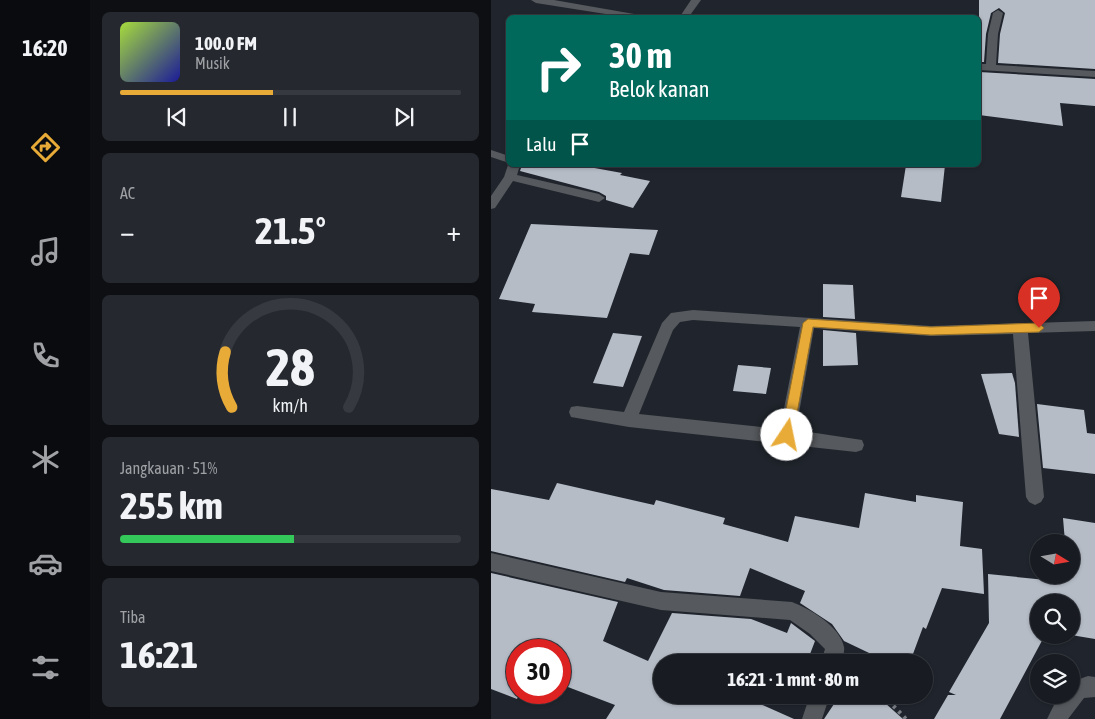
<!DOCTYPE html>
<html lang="id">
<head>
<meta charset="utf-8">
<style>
	body { margin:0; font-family:"Asap Condensed",sans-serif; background:#25292f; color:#f1f3f6; height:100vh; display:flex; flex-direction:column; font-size:19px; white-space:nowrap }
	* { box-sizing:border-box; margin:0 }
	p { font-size:16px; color:#9fa1a5 }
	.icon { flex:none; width:28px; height:28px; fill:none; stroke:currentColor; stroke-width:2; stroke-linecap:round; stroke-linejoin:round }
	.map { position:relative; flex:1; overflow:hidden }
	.details { display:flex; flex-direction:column; gap:12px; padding:12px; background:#0d0f13; width:401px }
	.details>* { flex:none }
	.top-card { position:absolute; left:15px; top:15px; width:475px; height:152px; border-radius:8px; box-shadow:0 1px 4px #0004,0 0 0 1px #363a40; background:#00695c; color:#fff; overflow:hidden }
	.needle { width:32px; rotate:101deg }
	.controls { position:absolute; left:539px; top:534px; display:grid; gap:10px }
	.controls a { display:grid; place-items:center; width:50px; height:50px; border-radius:50%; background:#181c22; box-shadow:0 1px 4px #0004,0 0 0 1px #363a40; font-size:25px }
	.speed { position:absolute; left:15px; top:639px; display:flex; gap:10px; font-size:25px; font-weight:700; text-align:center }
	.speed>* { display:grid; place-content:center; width:65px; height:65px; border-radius:50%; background:#181c22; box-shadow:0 1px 4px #0004,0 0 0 1px #363a40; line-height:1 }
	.speed .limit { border:8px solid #d22; background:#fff; color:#111 }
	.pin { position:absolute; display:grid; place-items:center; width:42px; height:42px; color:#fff; margin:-51px -21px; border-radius:50% 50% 50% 0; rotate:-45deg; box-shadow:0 0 5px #0007 }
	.pin .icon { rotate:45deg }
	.me { position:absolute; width:55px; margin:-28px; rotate:11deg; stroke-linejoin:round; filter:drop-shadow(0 0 4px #0008) }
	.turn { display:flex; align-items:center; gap:18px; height:105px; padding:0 20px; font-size:22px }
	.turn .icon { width:65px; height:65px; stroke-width:2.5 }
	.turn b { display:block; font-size:35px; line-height:42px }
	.then { display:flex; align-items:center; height:48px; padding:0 20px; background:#0003; gap:10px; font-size:19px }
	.big { font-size:38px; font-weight:700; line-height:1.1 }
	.details .tile { flex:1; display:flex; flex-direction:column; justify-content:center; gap:8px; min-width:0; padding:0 18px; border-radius:8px; background:#25292f }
	.details .dial { align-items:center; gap:0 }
	.dial svg { height:130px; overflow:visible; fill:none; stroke:#363a40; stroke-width:7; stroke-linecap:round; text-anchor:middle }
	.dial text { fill:#f1f3f6; stroke:none }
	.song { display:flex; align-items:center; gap:15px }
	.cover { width:60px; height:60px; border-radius:8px; background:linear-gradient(135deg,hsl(80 70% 55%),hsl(240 70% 35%)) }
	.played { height:5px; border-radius:2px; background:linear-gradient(90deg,#e8ab37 45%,#363a40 45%) }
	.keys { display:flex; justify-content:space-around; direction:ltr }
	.heat { display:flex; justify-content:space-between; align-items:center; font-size:28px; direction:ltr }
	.charge { height:8px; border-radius:4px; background:linear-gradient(90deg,#34c759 51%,#363a40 0) }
	.trip { position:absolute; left:162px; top:654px; width:280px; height:50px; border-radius:25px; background:#181c22; box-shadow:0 1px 4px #0004,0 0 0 1px #363a40; font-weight:700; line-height:50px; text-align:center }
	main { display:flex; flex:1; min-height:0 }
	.dock { display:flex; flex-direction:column; width:90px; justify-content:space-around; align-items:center; background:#0a0b0e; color:#9fa1a5 }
	.dock .icon { width:35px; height:35px }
	.dock .active { color:#e8ab37 }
	.dock b { font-size:22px; color:#f1f3f6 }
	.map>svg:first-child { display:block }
	.building { fill:#b5bcc6 }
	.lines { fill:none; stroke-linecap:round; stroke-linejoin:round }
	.path { stroke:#7b7f86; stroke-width:4; stroke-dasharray:3 4.5; stroke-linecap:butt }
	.minor { fill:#56595d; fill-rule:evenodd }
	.route { fill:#e8ab37; stroke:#976f24 }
</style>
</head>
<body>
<main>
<nav class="dock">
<b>16:20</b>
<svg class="icon active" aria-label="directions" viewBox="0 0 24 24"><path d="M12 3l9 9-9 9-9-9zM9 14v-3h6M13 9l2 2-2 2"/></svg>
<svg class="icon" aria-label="music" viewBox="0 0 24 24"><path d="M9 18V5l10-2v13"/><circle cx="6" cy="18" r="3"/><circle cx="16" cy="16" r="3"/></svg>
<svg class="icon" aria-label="phone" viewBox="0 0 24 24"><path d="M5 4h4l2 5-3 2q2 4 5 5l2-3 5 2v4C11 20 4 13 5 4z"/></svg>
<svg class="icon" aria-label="climate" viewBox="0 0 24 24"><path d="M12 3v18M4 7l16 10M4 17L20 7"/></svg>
<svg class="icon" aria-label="car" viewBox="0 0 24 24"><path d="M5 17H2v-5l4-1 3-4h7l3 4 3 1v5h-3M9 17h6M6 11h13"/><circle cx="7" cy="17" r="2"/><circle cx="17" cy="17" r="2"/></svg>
<svg class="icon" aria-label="filters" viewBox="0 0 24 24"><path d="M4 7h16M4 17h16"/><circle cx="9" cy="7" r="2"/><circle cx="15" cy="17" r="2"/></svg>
</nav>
<section class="details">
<div class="tile">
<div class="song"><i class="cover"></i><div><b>100.0 FM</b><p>Musik</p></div></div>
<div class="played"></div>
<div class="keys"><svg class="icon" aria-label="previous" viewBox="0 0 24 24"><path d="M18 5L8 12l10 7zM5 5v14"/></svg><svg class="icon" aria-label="pause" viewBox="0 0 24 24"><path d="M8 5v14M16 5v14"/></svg><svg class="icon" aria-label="next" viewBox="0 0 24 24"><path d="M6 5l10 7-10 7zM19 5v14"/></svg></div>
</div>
<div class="tile"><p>AC</p>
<div class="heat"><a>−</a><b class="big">21.5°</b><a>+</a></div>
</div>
<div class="tile dial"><svg viewBox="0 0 100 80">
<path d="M14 69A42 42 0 1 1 86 69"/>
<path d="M14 69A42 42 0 0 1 10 35" stroke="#e8ab37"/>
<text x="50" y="56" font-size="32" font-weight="700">28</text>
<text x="50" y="72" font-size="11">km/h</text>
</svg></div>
<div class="tile"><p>Jangkauan · 51%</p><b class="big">255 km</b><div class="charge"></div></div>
<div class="tile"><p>Tiba</p><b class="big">16:21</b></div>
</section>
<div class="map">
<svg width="604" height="719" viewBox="0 0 604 719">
	<rect width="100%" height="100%" fill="#20252d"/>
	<g class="building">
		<polygon points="488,0 604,0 604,69 507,63 509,34 514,13 508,8 500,13 495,34 493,62 488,62"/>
		<polygon points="488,72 604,79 604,106 569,103 572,126 488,115"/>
		<polygon points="31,165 87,165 131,173 129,175 159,181 142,208 115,200 115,196 108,192 29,171"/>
		<polygon points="415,165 454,165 450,202 410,197"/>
		<polygon points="40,224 167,230 158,255 139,253 116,318 41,312 44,304 8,299"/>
		<polygon points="332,284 362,285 364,319 332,317"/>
		<polygon points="332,330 365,333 367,365 332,366"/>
		<polygon points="122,333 151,336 132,387 102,383"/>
		<polygon points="247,365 280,368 275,394 242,391"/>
		<polygon points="521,373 524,383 528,437 508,434 490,374"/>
		<polygon points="546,404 593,410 596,433 604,434 604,474 552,468"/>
		<polygon points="66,483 163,505 165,500 234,518 232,524 297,542 304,516 368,528 374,493 425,502 425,495 472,502 469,546 491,549 493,594 451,588 435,629 432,627 419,662 397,662 353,641 341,624 309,603 314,591 259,568 249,596 173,590 136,578 134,582 0,551 0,489 58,500"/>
		<polygon points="572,518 604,523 604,639 580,635 580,602 548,602 548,635 554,635 509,719 443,719 457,695 465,695 458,692 498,623 497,574 555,580 554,575 580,575 580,542 574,542"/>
		<polygon points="0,573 127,602 112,641 157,661 181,613 260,619 296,633 300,623 324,641 316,662 171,662 171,695 249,695 303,719 115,719 124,705 69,684 69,650 26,650 26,692 29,692 26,699 0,689"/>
		<polygon points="349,695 385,695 412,719 333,719"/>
	</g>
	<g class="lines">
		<polyline class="path" points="392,695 415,719"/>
		<g class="minor">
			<polygon points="40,0 63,0 166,18 140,18 45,3"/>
			<polygon points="200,0 210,0 197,18 188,18"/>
			<polygon points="507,10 512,13 507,34 505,65 604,71 604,77 488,70 488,64 495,64 497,34 502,13"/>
			<polygon points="0,150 18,156 18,163 0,157"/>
			<polygon points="17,165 29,165 26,175 108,194 114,198 108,202 22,181 4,208 0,209 0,196 13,177"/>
			<path d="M202,310L440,326L604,321V331L537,333L553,497L550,502L544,505L538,502L535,497L522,334L440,336L323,328L305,430L371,440L373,445L371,450L365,452L138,427L80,417L78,412L80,407L86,406L133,412L171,323L180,313ZM202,320L309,327L289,429L148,414L182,330L189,322Z"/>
			<path d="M0,553L170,592L301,602C319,609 349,626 353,647C354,652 351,658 350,662H330L334,649L319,634L299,620L170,610L0,571Z"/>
			<polygon points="597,676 604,677 604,697 593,698 577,719 556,719 568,695 580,695 580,682"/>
			<polygon points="319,695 339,695 331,719 311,719"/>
		</g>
	</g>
	<polygon class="route" points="317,319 440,327 548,323 553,328 548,332 440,335 322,327 302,435 296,440 290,435 312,323"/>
</svg>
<div class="controls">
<a><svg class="needle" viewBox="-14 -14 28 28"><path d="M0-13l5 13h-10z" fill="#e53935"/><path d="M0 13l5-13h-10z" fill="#9fa1a5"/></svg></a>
<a><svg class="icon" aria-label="search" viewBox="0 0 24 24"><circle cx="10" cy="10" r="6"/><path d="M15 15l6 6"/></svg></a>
<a><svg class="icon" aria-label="layers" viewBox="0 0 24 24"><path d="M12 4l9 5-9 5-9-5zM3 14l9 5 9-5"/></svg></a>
</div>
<div class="speed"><div class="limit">30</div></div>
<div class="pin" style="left:548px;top:328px;background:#d93025"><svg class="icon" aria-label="arrive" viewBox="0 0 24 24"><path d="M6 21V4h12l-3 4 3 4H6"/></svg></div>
<svg class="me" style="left:296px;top:435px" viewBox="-20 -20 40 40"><circle r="19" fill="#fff"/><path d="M0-13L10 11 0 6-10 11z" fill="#e8ab37"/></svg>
<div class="trip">16:21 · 1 mnt · 80 m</div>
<div class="top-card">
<div class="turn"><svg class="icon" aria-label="right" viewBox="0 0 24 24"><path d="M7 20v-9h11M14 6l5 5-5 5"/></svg><div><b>30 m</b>Belok kanan</div></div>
<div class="then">Lalu<svg class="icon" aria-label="arrive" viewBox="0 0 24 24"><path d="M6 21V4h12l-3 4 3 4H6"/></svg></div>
</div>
</div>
</main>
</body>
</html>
